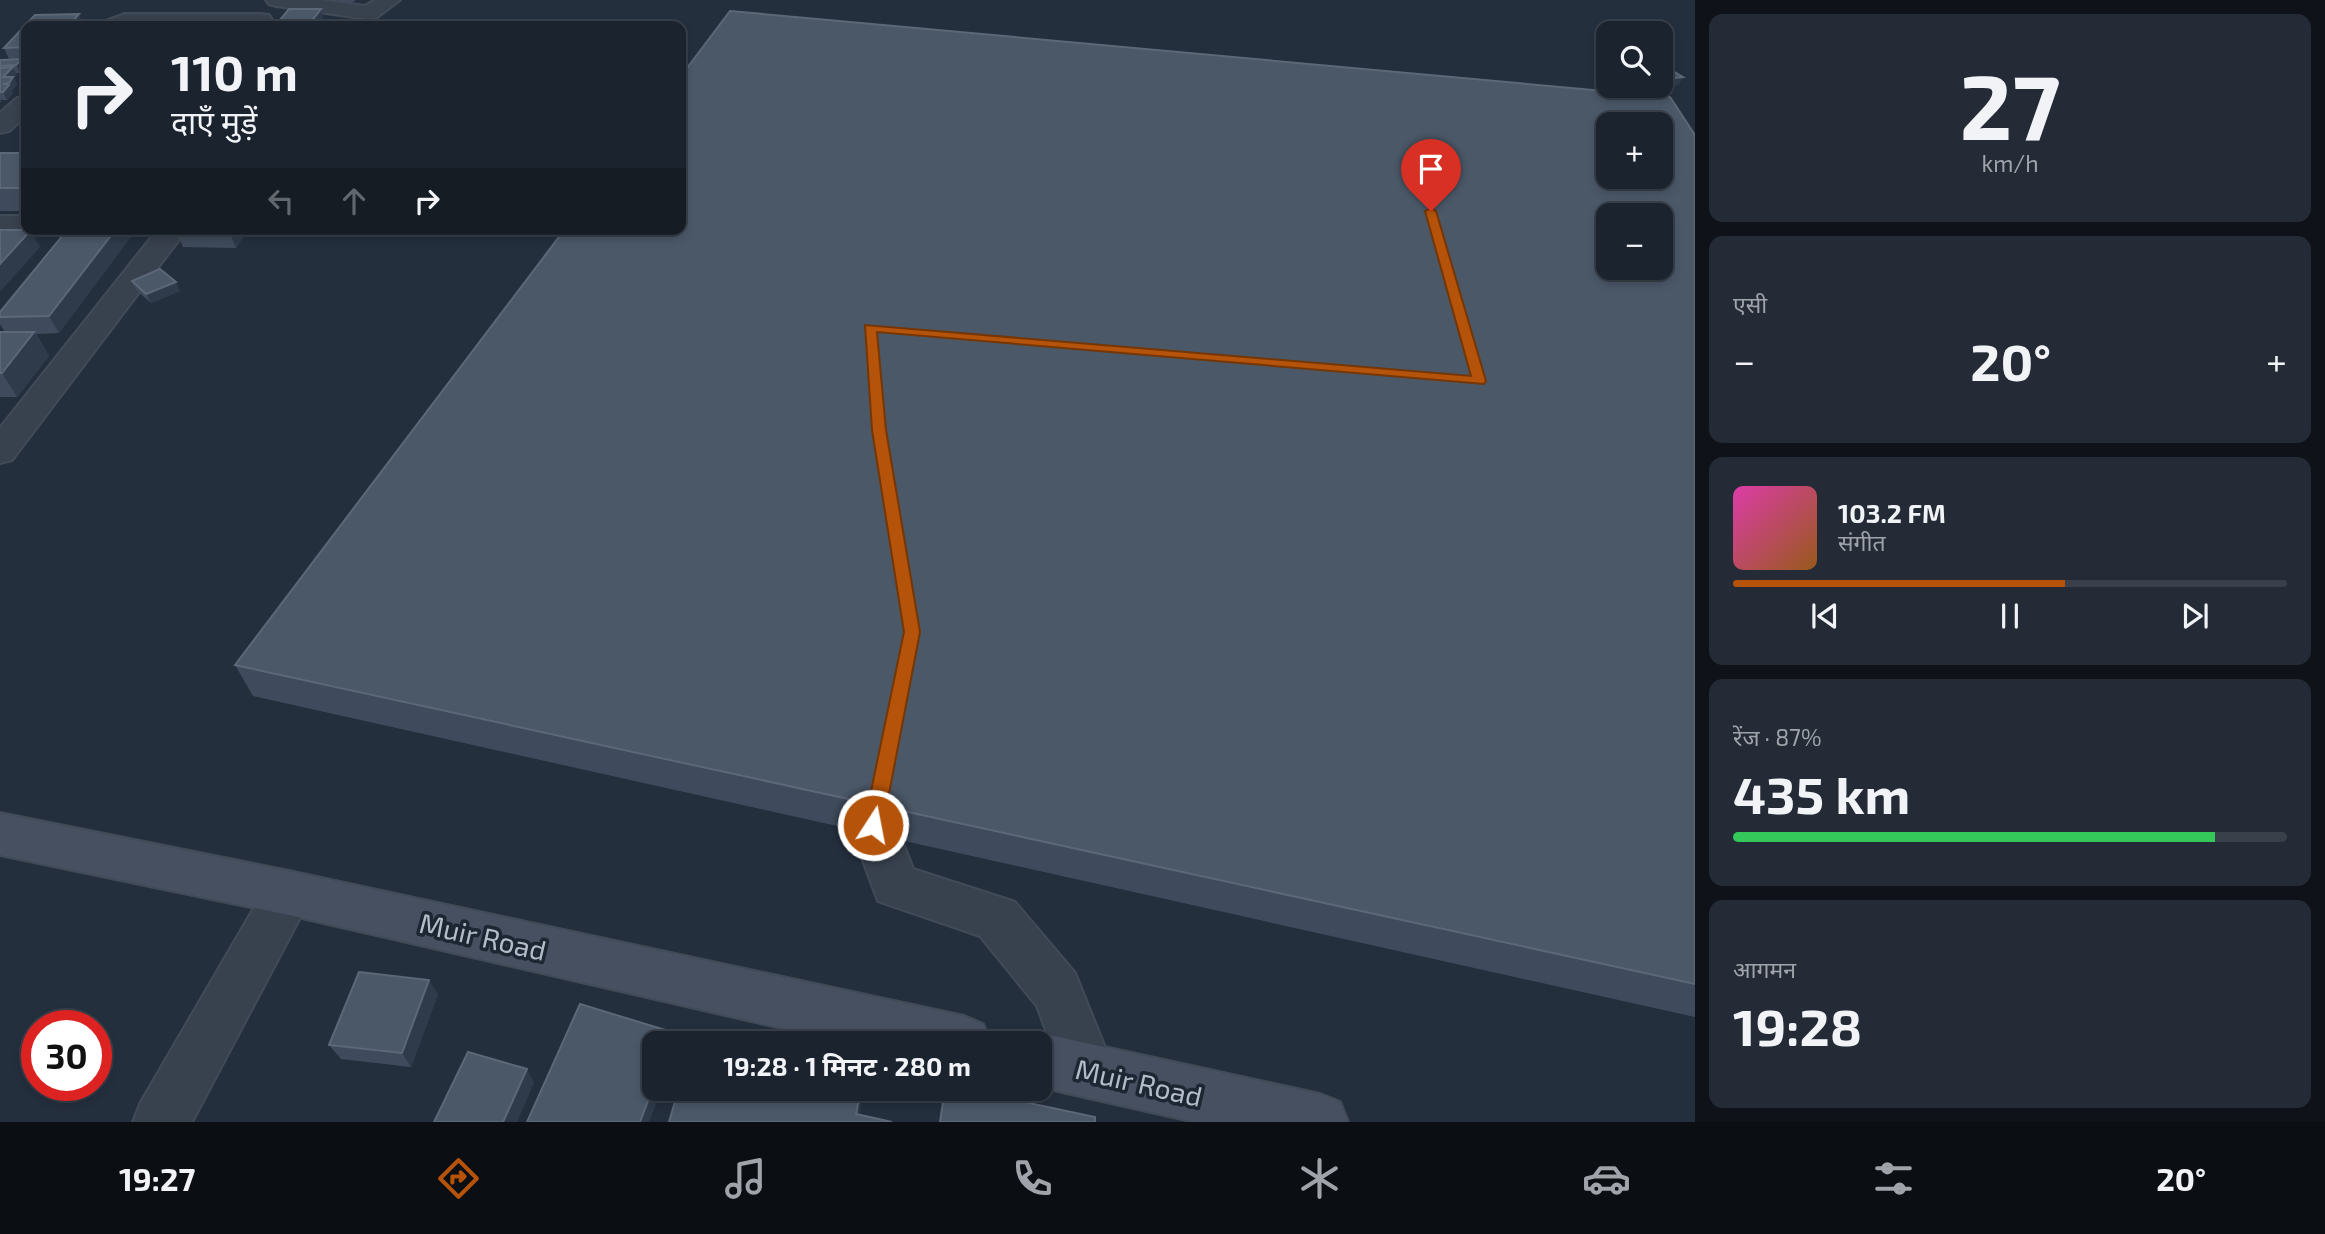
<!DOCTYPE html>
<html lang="hi">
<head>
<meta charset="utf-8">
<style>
	body { margin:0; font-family:"Exo 2","Noto Sans Devanagari",sans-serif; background:#242b36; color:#f1f3f6; height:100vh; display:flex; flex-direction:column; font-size:26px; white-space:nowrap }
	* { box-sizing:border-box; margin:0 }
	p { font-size:23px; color:#a0a4aa }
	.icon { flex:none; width:38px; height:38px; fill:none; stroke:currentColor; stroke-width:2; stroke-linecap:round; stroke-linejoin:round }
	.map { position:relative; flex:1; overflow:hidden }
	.panel { display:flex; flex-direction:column; gap:14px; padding:14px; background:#0f1319; width:630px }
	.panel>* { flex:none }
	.banner { position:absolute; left:21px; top:21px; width:665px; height:214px; border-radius:14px; box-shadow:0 4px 10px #0003,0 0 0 2px #39404a; background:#1b232e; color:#f1f3f6; overflow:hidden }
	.buttons { position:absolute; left:1596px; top:21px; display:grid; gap:14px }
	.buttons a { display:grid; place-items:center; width:77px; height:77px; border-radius:14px; background:#1b232e; box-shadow:0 4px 10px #0003,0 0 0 2px #39404a; font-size:35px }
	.speed { position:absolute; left:21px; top:1010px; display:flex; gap:14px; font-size:35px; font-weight:700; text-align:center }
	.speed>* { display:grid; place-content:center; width:91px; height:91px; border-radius:50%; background:#1b232e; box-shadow:0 4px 10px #0003,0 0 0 2px #39404a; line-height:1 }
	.speed .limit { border:10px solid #d22; background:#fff; color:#111 }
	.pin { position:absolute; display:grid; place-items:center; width:60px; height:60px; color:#fff; margin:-72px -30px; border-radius:50% 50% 50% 0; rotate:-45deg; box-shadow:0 0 7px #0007 }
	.pin .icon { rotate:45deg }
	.me { position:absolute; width:77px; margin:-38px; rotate:11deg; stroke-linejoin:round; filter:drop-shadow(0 0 5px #0008) }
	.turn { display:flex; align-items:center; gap:24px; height:147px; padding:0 35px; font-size:32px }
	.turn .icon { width:91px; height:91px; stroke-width:2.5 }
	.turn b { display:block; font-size:49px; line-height:60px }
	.lanes { display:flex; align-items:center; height:66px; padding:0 35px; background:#0003; justify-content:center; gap:35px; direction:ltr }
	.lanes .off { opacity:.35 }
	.big { font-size:52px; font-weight:700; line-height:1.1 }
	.panel .tile { flex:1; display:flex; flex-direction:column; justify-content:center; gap:10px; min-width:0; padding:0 24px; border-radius:14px; background:#242b36 }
	.panel .dial { align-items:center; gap:0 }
	.dial b { font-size:91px; line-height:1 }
	.song { display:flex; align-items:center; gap:21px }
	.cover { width:84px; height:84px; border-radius:10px; background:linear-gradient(135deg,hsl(320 70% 55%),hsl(30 70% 35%)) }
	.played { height:7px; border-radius:4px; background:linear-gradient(90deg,#b45309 60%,#39404a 60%) }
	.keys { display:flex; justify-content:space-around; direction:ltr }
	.heat { display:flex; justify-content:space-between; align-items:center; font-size:38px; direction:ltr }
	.charge { height:10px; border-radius:5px; background:linear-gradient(90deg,#34c759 87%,#39404a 0) }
	.trip { position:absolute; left:642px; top:1031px; width:410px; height:70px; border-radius:14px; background:#1b232e; box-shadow:0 4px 10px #0003,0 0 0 2px #39404a; font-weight:700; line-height:70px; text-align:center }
	.dock { display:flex; height:112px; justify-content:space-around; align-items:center; background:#0b0e12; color:#a0a4aa }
	.dock .icon { width:49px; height:49px }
	.dock .active { color:#b45309 }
	.dock b { font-size:32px; color:#f1f3f6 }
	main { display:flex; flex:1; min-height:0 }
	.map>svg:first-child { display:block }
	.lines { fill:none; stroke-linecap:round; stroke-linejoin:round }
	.minor-casing { stroke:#414a57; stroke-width:4 }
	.secondary-casing { stroke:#414a57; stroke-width:4 }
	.minor { fill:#38414e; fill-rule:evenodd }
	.secondary { fill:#465061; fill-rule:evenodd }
	.wall { fill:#3f4b5c }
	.shaded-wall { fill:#2f3b4b }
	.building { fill:#4b5868; stroke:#5c6777; stroke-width:2; fill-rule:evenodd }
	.route { fill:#b45309; stroke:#753606; stroke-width:2 }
	.labels { text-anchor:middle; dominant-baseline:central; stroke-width:7; stroke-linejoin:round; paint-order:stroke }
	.near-street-label { font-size:28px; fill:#b4bcc9; stroke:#1d2633 }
</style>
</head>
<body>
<main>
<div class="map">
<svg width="1695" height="1122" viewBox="0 0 1695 1122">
	<rect width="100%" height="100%" fill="#242f3e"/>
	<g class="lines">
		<g class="minor-casing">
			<g id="minor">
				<polygon points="266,0 321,0 365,6 375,0 400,0 376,18 368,19 276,6 269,4"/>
				<polygon points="125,14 261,14 269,15 272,20 267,26 103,26 106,21"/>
				<polygon points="26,96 26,116 9,131 0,133 0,113 17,98"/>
				<polygon points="0,216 26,216 26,229 36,229 26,232 0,232"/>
				<polygon points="158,229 187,229 12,460 0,463 0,428"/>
				<polygon points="881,767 897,772 904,786 896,825 913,869 1015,902 1075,973 1114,1070 1106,1089 1087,1097 1068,1089 1037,1006 980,936 878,901 850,825 858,786 865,772"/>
				<polygon points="289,871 306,877 313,893 192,1122 133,1122 141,1102 272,877"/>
			</g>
		</g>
		<g class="secondary-casing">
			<g id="secondary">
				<polygon points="0,813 289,871 964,1016 983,1024 991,1043 847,1043 289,915 0,855"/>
				<polygon points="1040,1033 1320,1094 1340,1102 1348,1122 1195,1122 1040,1087 1040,1043 1020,1043"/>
			</g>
		</g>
		<use href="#minor" class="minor"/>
		<use href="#secondary" class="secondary"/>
	</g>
	<g class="wall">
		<polygon points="333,0 356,0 351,3"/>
		<polygon points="289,9 325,23 323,26 275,26"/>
		<polygon points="26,26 26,63 24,63 26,66 20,73 16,73 17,75 14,78 17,84 12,91 13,93 7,100 0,100 1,102 0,103 0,60 9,59 4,48"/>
		<polygon points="1673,71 1679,85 1671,86 1662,80 1665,72"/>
		<polygon points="1695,135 1695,1017 253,696 235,665"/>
		<rect x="0" y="153" width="26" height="58"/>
		<polygon points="177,229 249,229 236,248 183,247 176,231"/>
		<polygon points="135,231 59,333 36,334 49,356 17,397 0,397 0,332 5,332 0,324 0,312"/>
		<polygon points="132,281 180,291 151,303 136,290"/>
		<polygon points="438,994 411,1067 341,1059 329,1045"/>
	</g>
	<g class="shaded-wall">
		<polygon points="321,9 325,23 323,26 311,26 310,23"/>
		<polygon points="79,14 84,26 68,26"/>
		<polygon points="22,59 26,66 20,73 16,65"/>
		<polygon points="13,67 17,75 14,78 17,84 12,91 13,93 7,100 3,92 3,77"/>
		<polygon points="1683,77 1679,85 1671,86 1675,78"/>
		<polygon points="116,229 134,229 135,231 59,333 49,316"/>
		<polygon points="230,229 249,229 236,248 229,231"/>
		<polygon points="31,230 40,247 0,292 0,264"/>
		<polygon points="176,282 180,291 151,303 146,294"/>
		<polygon points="34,332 49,356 17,397 2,373"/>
		<polygon points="429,980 438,994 411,1067 402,1053"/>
		<polygon points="675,1033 678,1043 671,1043"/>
		<polygon points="527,1069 534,1083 517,1122 503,1122"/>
		<polygon points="654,1085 654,1088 662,1088 649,1122 640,1122"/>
		<polygon points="861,1088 864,1088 858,1122 856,1114"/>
	</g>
	<g class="building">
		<polygon points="289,9 321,9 310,23 300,23 297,26 275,26"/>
		<path d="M730,11L1670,97L1695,135V984L235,665L565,229H681V76ZM1608,124H1661V177H1608ZM1608,215H1661V268H1608Z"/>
		<polygon points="79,14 68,26 26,26 26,47 4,48 35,15"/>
		<polygon points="153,24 152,26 113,26 114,26"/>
		<polygon points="22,59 16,65 0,66 0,60"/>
		<polygon points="13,67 3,77 13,77 9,83 3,84 9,85 3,92 0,92 0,68"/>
		<polygon points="1673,71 1683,77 1675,78 1665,72"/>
		<rect x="0" y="153" width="26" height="35"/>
		<polygon points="68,229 116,229 49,316 0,317 0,312"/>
		<polygon points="177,229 230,229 229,231 176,231"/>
		<polygon points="0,230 31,230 0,264"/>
		<polygon points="160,269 176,282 146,294 132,281"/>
		<polygon points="0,332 34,332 2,373 0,373"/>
		<polygon points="359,972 429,980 402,1053 329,1045"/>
		<polygon points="580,1004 675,1033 671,1043 654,1043 654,1085 640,1122 527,1122"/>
		<polygon points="695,1034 740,1043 692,1043"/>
		<polygon points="468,1052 527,1069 503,1122 434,1122"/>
		<polygon points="679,1088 861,1088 856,1114 892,1122 669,1122"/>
		<polygon points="945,1088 958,1088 1095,1117 1095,1122 940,1122"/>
	</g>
	<polygon class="route" points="1431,208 1436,211 1486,381 1484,384 877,332 886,430 920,632 883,825 880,831 873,833 867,831 864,825 904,632 872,430 865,325 1471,376 1425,211"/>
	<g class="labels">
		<g class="near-street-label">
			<text transform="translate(483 936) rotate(13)">Muir Road</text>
			<text transform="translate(1139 1082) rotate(13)">Muir Road</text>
		</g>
	</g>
</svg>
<div class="buttons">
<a><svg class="icon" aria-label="search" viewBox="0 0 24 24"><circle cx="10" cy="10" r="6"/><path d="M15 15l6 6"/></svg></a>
<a>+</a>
<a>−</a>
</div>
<div class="speed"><div class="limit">30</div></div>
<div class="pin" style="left:1431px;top:211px;background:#d93025"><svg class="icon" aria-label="arrive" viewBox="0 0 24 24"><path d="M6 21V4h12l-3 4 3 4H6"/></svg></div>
<svg class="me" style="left:873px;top:825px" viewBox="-20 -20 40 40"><circle r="17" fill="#b45309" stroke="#fff" stroke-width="3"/><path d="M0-11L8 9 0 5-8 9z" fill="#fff"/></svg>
<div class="trip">19:28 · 1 मिनट · 280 m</div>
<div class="banner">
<div class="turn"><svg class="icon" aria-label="right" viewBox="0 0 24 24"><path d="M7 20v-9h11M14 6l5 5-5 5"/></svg><div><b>110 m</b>दाएँ मुड़ें</div></div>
<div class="lanes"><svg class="icon off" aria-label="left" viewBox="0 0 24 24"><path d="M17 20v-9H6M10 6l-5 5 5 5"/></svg><svg class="icon off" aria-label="ahead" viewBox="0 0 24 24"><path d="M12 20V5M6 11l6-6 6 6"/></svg><svg class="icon" aria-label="right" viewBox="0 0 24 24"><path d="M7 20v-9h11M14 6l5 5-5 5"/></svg></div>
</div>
</div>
<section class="panel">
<div class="tile dial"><b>27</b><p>km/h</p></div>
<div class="tile"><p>एसी</p>
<div class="heat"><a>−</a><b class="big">20°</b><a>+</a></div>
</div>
<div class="tile">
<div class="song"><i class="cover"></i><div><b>103.2 FM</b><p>संगीत</p></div></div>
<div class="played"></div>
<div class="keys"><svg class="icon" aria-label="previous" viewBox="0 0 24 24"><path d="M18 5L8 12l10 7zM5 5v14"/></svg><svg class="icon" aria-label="pause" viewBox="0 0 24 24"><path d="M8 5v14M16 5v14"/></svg><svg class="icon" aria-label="next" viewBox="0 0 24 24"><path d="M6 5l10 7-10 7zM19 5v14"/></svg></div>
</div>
<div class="tile"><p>रेंज · 87%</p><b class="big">435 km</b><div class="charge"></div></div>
<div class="tile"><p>आगमन</p><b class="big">19:28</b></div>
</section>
</main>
<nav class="dock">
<b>19:27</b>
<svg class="icon active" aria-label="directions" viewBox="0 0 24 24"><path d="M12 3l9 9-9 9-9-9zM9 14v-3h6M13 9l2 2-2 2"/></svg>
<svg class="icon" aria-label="music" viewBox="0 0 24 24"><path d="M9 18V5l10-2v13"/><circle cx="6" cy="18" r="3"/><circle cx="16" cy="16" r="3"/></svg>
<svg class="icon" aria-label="phone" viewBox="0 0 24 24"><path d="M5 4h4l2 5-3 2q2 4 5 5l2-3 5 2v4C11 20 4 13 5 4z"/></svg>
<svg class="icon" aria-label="climate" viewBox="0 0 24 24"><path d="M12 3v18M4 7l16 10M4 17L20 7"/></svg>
<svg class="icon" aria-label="car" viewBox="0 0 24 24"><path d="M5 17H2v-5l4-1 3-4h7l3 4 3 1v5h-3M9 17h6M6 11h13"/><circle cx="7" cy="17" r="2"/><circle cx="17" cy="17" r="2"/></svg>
<svg class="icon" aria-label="filters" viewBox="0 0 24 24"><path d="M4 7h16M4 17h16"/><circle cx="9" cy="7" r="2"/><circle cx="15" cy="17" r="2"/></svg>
<b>20°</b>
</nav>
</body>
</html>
